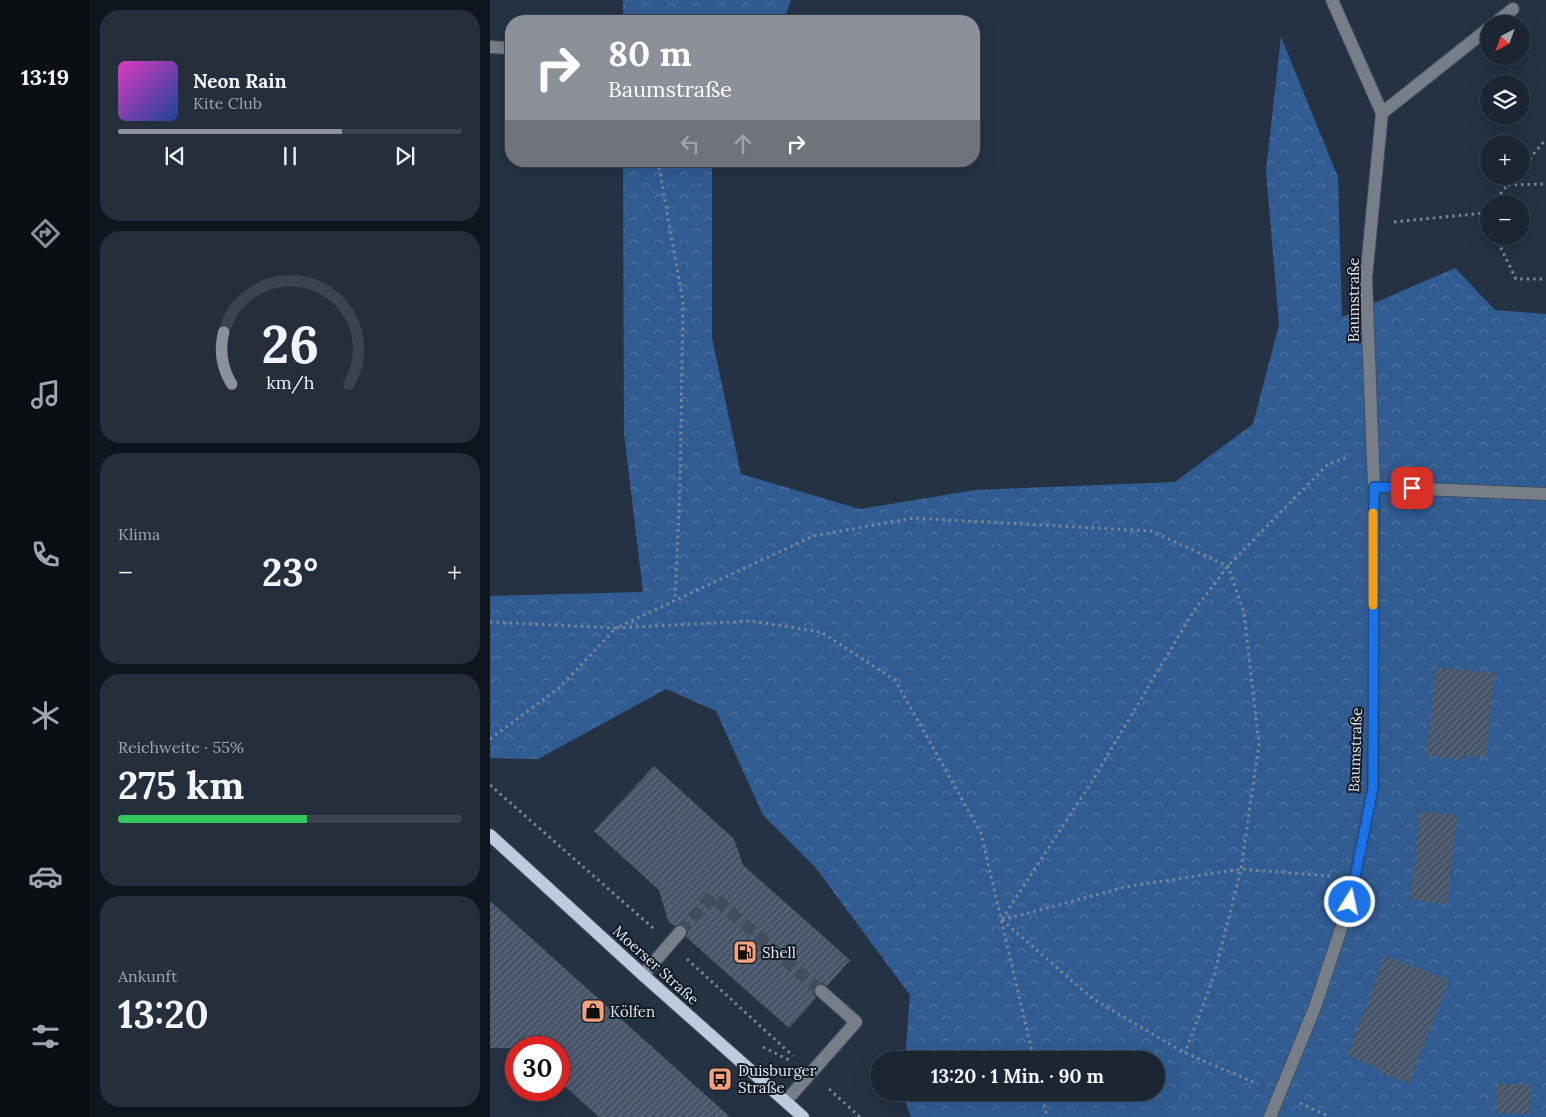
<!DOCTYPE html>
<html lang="de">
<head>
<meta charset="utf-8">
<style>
	body { margin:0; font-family:Lora,serif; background:#252e3b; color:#f1f3f6; height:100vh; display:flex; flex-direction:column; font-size:19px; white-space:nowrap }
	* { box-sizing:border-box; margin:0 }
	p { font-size:16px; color:#a0a5ac }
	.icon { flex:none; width:28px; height:28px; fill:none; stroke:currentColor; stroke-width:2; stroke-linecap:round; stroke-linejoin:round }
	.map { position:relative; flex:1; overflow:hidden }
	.details { display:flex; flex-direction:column; gap:10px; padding:10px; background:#0f151c; width:400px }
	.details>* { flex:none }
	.banner { position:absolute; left:15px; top:15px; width:475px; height:152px; border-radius:20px; box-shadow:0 5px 20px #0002,0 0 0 1px #3a434e; background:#8c9099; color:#fff; overflow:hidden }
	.needle { width:32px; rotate:221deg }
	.tools { position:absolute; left:990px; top:15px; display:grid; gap:10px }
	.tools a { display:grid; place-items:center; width:50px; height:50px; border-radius:50%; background:#1c2633; box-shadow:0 5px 20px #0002,0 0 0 1px #3a434e; font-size:25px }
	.speed { position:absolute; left:15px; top:1036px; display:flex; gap:10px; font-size:25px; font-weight:700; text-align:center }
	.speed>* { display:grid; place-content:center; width:65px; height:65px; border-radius:50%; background:#1c2633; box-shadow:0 5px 20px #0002,0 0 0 1px #3a434e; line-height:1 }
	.speed .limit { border:8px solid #d22; background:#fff; color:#111 }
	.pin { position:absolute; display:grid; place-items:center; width:42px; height:42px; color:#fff; margin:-21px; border-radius:10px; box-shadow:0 2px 8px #0006 }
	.me { position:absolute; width:55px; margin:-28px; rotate:10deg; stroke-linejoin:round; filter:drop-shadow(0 0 4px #0008) }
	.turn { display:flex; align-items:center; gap:18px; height:105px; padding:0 20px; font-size:22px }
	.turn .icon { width:65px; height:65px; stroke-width:2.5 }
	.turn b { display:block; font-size:35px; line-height:42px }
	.lanes { display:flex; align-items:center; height:48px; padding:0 20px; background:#0003; justify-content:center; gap:25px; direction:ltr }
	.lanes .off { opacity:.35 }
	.big { font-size:38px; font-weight:800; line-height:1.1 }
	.details .tile { flex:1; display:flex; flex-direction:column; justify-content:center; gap:8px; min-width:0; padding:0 18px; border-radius:20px; background:#252e3b }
	.details .dial { align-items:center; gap:0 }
	.dial svg { height:130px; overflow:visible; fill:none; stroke:#3a434e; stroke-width:7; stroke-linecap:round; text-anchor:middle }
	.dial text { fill:#f1f3f6; stroke:none }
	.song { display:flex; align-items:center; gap:15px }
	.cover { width:60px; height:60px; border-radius:8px; background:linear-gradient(135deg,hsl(310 70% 55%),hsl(220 70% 35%)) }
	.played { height:5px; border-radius:2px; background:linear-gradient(90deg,#8c9099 65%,#3a434e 65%) }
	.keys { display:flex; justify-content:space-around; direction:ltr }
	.heat { display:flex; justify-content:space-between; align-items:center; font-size:28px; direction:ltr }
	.charge { height:8px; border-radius:4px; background:linear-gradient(90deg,#34c759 55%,#3a434e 0) }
	.trip { position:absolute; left:380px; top:1051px; width:295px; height:50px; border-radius:25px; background:#1c2633; box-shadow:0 5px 20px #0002,0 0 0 1px #3a434e; font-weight:800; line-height:50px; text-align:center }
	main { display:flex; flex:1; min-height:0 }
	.tab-bar { display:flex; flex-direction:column; width:90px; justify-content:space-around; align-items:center; background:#0b0f14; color:#a0a5ac }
	.tab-bar .icon { width:35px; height:35px }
	.tab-bar .on { color:#8c9099 }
	.tab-bar b { font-size:22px; color:#f1f3f6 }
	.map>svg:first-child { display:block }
	.forest { fill:url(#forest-crowns) }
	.building { fill:url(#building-hatch) }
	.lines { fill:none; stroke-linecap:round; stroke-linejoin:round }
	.minor-tunnel { stroke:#414d5e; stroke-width:12; stroke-dasharray:12 6; stroke-linecap:butt }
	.minor-casing { stroke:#424f60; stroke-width:14 }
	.major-casing { stroke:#424f60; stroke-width:14 }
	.path { stroke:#7b8594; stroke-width:3; stroke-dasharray:2.5 4; stroke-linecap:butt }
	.minor { stroke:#777e87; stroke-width:12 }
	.major { stroke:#bdcbde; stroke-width:12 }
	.route-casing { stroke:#114b97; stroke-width:12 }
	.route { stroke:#1a73e8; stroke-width:9 }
	.slow { stroke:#f59e0b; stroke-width:9 }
	.labels { text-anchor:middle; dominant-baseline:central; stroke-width:4; stroke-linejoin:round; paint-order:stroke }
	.street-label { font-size:15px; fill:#dde5f1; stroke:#141a22 }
	.poi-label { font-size:15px; fill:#dde5f1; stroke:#141a22; text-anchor:start }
</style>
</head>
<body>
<main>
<nav class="tab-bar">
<b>13:19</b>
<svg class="icon on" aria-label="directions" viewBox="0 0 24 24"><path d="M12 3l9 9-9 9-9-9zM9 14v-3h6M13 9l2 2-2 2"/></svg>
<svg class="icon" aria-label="music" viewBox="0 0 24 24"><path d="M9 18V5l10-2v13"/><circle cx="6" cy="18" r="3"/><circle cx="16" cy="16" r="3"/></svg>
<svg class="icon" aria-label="phone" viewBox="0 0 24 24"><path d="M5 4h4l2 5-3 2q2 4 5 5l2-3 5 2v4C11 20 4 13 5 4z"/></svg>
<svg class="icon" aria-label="climate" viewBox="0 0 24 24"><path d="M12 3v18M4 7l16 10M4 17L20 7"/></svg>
<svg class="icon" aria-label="car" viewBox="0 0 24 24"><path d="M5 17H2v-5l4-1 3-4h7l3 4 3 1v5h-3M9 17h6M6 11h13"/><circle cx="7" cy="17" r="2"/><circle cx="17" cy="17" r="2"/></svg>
<svg class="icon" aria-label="filters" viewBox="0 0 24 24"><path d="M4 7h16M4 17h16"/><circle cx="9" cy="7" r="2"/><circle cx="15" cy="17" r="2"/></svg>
</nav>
<section class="details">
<div class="tile">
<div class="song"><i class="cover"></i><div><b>Neon Rain</b><p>Kite Club</p></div></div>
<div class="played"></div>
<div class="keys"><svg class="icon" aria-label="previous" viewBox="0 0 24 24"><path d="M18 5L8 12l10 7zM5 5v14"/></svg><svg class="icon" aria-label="pause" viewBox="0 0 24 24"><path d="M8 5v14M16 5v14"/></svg><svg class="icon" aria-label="next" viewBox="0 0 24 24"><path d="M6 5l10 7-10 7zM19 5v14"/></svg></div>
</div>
<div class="tile dial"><svg viewBox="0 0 100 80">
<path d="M14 69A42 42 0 1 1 86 69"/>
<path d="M14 69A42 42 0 0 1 9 37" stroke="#8c9099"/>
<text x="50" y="56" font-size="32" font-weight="700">26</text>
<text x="50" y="72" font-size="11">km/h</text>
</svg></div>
<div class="tile"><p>Klima</p>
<div class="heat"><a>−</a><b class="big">23°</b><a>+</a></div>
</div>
<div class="tile"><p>Reichweite · 55%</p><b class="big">275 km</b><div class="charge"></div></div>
<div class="tile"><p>Ankunft</p><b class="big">13:20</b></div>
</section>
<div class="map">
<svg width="1056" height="1117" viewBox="0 0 1056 1117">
	<defs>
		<pattern id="forest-crowns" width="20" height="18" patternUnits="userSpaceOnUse" patternTransform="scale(1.25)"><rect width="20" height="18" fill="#315c92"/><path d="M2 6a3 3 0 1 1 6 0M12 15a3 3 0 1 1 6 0" fill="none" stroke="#4e73a2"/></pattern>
		<pattern id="building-hatch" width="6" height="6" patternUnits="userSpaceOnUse" patternTransform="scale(1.25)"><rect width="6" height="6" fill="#465568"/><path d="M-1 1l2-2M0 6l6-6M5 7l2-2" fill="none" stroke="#606d7e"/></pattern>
	</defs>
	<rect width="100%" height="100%" fill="#253244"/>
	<g class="forest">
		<polygon points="133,0 301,0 294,21 133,21"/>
		<polygon points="791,37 848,177 852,317 965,268 1005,310 1056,314 1056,1117 421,1117 412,1093 666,1092 666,1060 415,1060 420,995 325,867 273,815 226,711 176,689 48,759 0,758 0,596 153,592 134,433 133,161 222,161 222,338 251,474 370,509 485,490 685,482 763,424 789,325 776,171"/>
	</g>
	<g class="building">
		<polygon points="946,667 1005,673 996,757 974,756 973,760 936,756"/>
		<polygon points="164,766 244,839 253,865 360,960 337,986 332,983 325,985 323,993 326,998 299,1028 196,937 198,933 196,926 191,924 184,926 178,921 169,890 104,831"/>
		<polygon points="930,811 967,815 957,904 920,900"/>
		<polygon points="0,901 240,1117 109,1117 69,1081 69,1048 0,1048"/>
		<polygon points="895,956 959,980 919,1084 889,1072 890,1069 857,1056"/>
		<polygon points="1006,1084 1041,1084 1040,1114 1007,1113"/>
	</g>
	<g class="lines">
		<polyline class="minor-tunnel" points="190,932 222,896 331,991"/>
		<g class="minor-casing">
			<g id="minor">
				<polyline points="842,0 892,113"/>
				<polyline points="1004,24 1023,9"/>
				<polyline points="0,47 21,48"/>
				<polyline points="884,487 1056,494"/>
				<polyline points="153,975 190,932"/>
				<polyline points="296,1101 366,1022 331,991"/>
				<polyline points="780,1117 825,1007 860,902 883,788 884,487 876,278 892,113 999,28"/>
			</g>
		</g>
		<g class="major-casing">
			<polyline id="major" points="0,835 153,975 313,1117"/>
		</g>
		<g class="path">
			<polyline points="168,161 193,302 190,487 185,601"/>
			<polyline points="1031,169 1056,139"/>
			<polyline points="1018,185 1056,184"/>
			<polyline points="1002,204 1025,176"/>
			<polyline points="994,213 999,207"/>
			<polyline points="904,222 994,213 999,222"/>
			<polyline points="1005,236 1026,279 1056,279"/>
			<polyline points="0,622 126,628 323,536 423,518 661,531 738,566 754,613 769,744 751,869 724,976 695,1053"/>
			<polyline points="0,739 69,688 126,628 261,621 331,632 405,680 491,833 544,1060"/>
			<polyline points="0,785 163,928"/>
			<polyline points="512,919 601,783 703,612 738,566 838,464 858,457"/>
			<polyline points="512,920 603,999 695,1053 768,1084"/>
			<polyline points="512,920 635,887 751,869 840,876"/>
			<polyline points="197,959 303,1056"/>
			<polyline points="273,1047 299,1060"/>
			<polyline points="339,1089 370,1117"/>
			<polyline points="551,1092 557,1117"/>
			<polyline points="810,1103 840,1117"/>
		</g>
		<use href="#minor" class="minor"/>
		<use href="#major" class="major"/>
	</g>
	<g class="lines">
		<g class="route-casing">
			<polyline id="route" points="860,902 883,788 884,487 922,488"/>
		</g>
		<use href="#route" class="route"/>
		<polyline class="slow" points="883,605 883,513"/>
	</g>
	<defs>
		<g id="fuel-square" transform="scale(1.25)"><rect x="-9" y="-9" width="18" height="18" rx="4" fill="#f1a17c" stroke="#141a22"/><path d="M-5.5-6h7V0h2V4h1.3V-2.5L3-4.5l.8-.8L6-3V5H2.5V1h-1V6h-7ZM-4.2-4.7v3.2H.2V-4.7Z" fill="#111"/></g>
		<g id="shop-square" transform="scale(1.25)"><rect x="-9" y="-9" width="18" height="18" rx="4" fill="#f1a17c" stroke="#141a22"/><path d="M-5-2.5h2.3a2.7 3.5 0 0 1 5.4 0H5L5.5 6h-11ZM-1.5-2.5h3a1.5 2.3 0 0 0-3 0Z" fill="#111"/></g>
		<g id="bus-square" transform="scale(1.25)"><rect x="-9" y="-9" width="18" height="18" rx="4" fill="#f1a17c" stroke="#141a22"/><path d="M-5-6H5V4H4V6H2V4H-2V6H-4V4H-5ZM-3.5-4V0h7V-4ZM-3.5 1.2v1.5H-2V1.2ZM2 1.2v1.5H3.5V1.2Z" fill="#111"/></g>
	</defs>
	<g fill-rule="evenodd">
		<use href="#fuel-square" x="255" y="952"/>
		<use href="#shop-square" x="103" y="1011"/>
		<use href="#bus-square" x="230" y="1079"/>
	</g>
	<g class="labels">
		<g class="street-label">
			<text transform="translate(863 300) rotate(-90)">Baumstraße</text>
			<text transform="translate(865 750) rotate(-88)">Baumstraße</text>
			<text transform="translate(166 965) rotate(42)">Moerser Straße</text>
		</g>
		<g class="poi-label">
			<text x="272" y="952">Shell</text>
			<text x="120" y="1011">Kölfen</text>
			<text x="248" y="1070">Duisburger<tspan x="248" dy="17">Straße</tspan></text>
		</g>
	</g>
</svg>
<div class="tools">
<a><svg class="needle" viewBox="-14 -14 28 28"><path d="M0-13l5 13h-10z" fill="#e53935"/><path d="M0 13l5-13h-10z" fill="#a0a5ac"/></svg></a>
<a><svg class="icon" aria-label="layers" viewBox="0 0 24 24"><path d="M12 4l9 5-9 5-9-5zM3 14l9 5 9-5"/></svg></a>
<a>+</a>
<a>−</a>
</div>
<div class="speed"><div class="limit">30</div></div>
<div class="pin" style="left:922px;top:488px;background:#d93025"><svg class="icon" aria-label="arrive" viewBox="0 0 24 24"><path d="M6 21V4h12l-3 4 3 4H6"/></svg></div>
<svg class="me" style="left:860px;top:902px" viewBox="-20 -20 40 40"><circle r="17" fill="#1a73e8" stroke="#fff" stroke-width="3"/><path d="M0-11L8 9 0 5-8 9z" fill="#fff"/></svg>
<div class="trip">13:20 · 1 Min. · 90 m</div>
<div class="banner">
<div class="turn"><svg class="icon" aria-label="right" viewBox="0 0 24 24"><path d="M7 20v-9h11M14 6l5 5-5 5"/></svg><div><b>80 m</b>Baumstraße</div></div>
<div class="lanes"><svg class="icon off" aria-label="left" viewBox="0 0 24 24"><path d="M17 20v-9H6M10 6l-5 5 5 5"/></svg><svg class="icon off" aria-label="ahead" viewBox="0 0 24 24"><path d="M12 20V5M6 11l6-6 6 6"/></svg><svg class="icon" aria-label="right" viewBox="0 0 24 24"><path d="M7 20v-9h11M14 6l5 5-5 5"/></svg></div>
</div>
</div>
</main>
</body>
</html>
